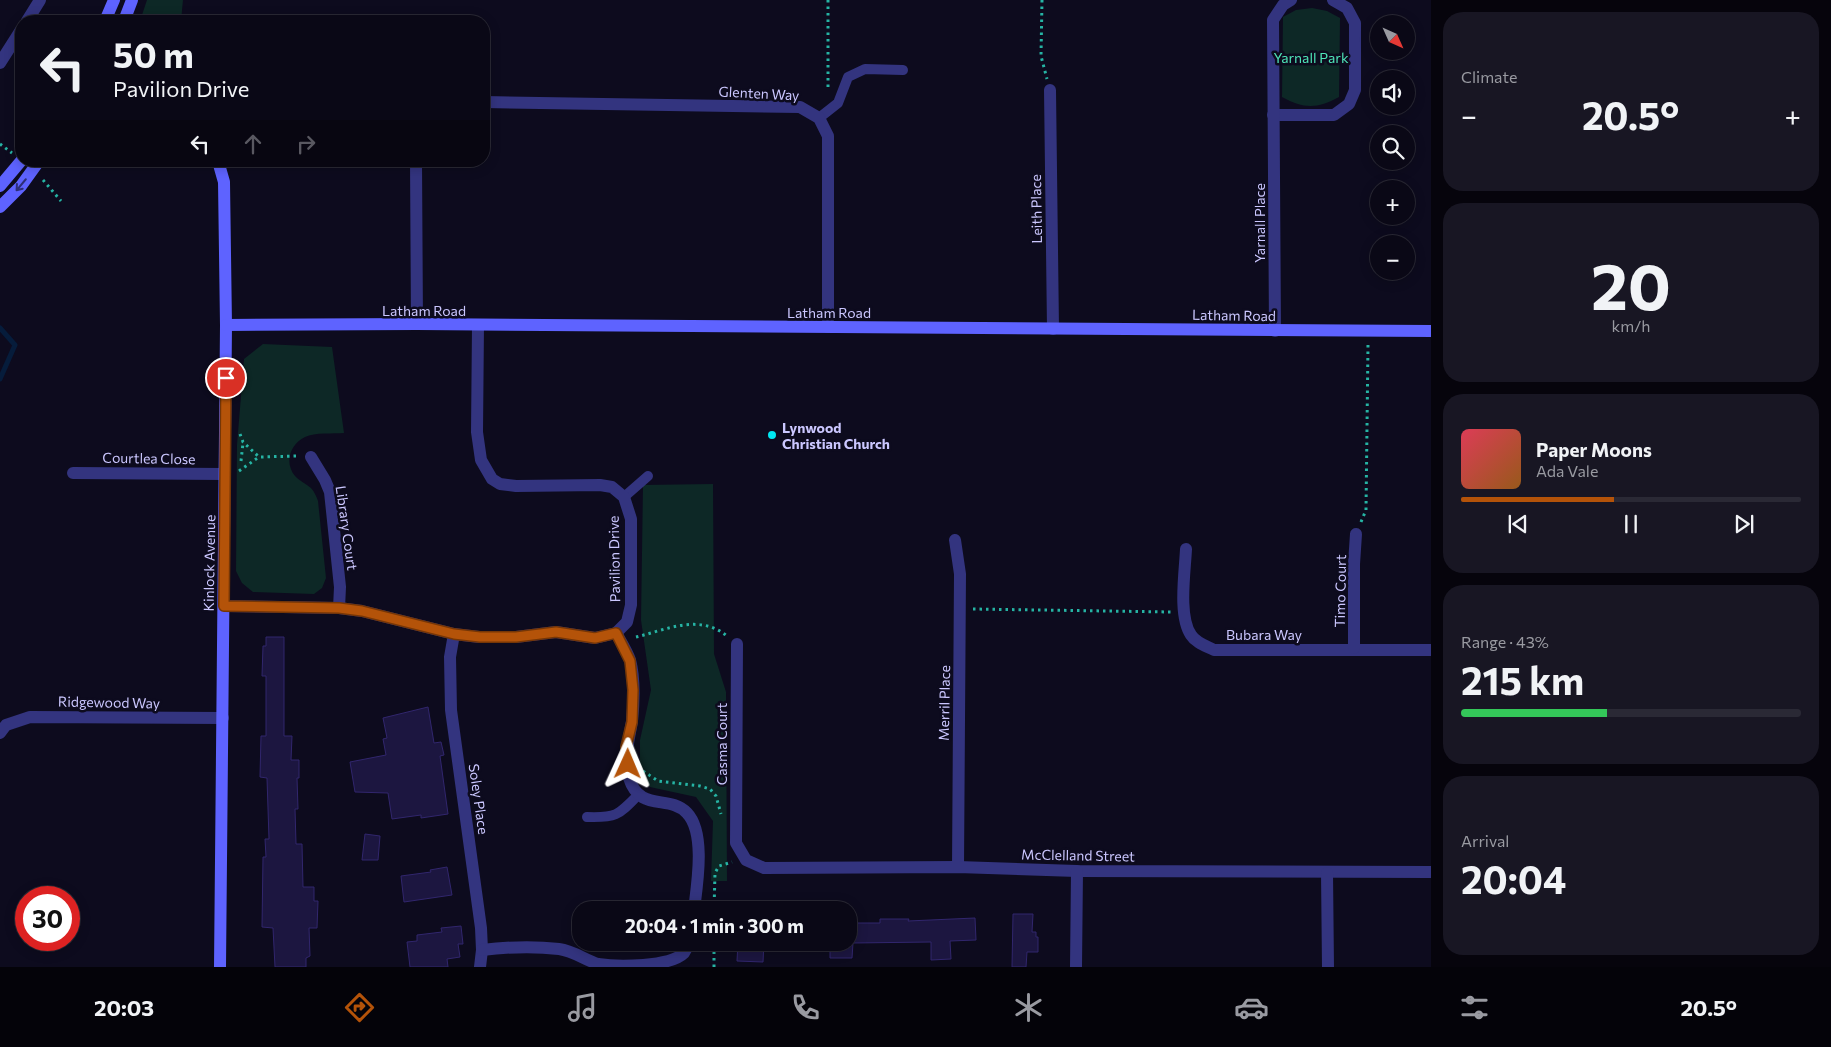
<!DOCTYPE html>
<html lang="en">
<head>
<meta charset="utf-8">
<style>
	body { margin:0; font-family:Commissioner,sans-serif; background:#181623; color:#f1f3f6; height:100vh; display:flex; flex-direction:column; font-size:19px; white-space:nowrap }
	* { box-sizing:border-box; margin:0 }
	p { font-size:16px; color:#999aa1 }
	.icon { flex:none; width:28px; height:28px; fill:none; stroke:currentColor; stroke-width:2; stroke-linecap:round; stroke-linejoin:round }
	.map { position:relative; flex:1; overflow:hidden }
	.panel { display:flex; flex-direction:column; gap:12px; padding:12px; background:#06040c; width:400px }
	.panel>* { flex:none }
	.banner { position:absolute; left:15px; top:15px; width:475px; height:152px; border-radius:20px; box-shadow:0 2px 12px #0003,0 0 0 1px #2a2935; background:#0a0816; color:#f1f3f6; overflow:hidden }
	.needle { width:32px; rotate:135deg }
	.buttons { position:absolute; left:1370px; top:15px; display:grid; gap:10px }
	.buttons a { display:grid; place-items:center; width:45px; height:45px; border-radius:50%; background:#0a0816; box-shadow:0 2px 12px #0003,0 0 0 1px #2a2935; font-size:25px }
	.speed { position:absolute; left:15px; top:886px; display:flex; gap:10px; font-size:25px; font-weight:700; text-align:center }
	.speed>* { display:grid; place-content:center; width:65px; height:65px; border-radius:50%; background:#0a0816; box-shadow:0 2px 12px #0003,0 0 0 1px #2a2935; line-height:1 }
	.speed .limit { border:8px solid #d22; background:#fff; color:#111 }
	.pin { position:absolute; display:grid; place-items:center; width:42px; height:42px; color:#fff; margin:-21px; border:2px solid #fff; border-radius:50%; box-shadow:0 1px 5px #0007 }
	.me { position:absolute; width:55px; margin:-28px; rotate:1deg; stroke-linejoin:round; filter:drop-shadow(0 0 4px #0008) }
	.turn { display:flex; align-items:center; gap:18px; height:105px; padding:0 15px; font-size:22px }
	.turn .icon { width:65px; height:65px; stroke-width:2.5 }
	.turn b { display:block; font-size:35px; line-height:42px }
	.lanes { display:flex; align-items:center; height:48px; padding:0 15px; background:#0003; justify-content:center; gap:25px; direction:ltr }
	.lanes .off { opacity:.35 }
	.big { font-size:38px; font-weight:700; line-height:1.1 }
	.panel .widget { flex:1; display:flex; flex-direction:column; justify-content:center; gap:8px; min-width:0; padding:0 18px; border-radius:20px; background:#181623 }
	.panel .dial { align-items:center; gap:0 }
	.dial b { font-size:65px; line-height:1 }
	.song { display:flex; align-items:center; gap:15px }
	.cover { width:60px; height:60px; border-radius:8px; background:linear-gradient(135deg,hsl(350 70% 55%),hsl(30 70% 35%)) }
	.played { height:5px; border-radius:2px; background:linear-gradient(90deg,#b45309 45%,#2a2935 45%) }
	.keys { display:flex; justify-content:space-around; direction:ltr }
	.heat { display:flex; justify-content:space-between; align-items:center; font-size:28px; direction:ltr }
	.charge { height:8px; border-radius:4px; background:linear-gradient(90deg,#34c759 43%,#2a2935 0) }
	.trip { position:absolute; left:572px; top:901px; width:285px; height:50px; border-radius:20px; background:#0a0816; box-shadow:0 2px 12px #0003,0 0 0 1px #2a2935; font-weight:700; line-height:50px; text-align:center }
	.tab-bar { display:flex; height:80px; justify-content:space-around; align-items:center; background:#040309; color:#999aa1 }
	.tab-bar .icon { width:35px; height:35px }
	.tab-bar .active { color:#b45309 }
	.tab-bar b { font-size:22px; color:#f1f3f6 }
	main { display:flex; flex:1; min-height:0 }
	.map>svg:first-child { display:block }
	.green { fill:#0d2826 }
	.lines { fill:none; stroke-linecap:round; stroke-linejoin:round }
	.stream { stroke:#061c3b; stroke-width:5 }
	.building { fill:#1c1640; stroke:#31266d }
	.path { stroke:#26b4a4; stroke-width:3; stroke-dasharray:2.5 4; stroke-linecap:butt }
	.lane { stroke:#33347f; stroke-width:10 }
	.street { stroke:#33347f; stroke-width:12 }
	.secondary { stroke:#5e63ff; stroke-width:12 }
	.oneway { stroke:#2d2e78 }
	.route-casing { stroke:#753606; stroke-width:12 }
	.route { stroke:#b45309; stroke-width:9 }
	.poi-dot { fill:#00e7f2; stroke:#0d0b1e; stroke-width:2 }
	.labels { text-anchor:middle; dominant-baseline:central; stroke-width:5; stroke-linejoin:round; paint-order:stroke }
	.park-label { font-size:14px; fill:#4ee4b7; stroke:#0d0b1e }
	.street-label { font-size:14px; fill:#cbc7ff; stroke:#0d0b1e }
	.poi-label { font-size:14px; font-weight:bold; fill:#cbc7ff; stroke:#0d0b1e; text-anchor:start }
</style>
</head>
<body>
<main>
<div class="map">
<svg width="1431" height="967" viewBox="0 0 1431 967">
	<rect width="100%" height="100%" fill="#0d0b1e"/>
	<g class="green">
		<polygon points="147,0 183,0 181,21 140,21"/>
		<path d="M1312,8L1327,11L1340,18L1339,97C1317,109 1304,109 1282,97L1283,17L1296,10Z"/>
		<path d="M263,344L332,347L344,433C333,434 315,432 305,437C290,444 284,463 295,476C306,487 312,483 318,501L326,578L322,588L314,594L253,592L242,583L236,571L237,445L244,359Z"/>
		<polygon points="713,484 714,654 726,692 727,881 711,881 713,821 696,797 650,787 640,775 640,740 651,690 641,620 643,485"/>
	</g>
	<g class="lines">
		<polyline class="stream" points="0,328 15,345 0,379"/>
	</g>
	<g class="building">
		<polygon points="266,637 284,637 284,736 292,736 291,760 299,760 299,778 297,778 298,809 295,809 296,844 302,844 303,887 314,887 314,901 318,901 317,928 309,928 310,956 306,958 306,967 275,967 273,928 262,927 263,857 266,857 265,839 269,839 267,778 260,777 261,736 266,736 266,676 262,676 263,646 266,646"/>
		<polygon points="428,707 434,743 441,742 444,755 440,756 448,814 421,818 421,815 392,819 388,793 355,792 350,762 386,755 383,739 387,738 383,718"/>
		<polygon points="365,834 380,836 378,860 362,860"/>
		<polygon points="447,867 452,895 404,902 401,876 431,872 430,870"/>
		<polygon points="1013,914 1033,914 1032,932 1036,932 1036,937 1038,937 1038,952 1027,952 1026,967 1012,967"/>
		<polygon points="975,918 976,940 950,941 951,959 931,960 931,942 853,943 852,958 830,958 830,942 849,942 849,923 880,923 880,919 909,919 908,921"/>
		<polygon points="461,926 463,944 458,944 460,957 447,959 448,967 410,967 407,942 417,941 417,935 442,932 441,928"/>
		<polygon points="738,942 764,942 763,962 737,961"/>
	</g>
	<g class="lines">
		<g class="path">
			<polyline points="828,0 828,89"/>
			<polyline points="1042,0 1041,56 1047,79"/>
			<polyline points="0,144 12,153"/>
			<polyline points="43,180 61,201"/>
			<polyline points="240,434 243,442 259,457 298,456"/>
			<polyline points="241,461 243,443"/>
			<polyline points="239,471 259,457"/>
			<polyline points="1361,522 1366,510 1368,344"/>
			<polyline points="973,609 1172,612"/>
			<path d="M636,637C666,630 699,613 727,636"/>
			<polyline points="643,771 658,781 700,786 710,789 716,796 721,814"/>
			<polyline points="714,910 715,873 719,866 732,862"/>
			<polyline points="714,967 714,942"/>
		</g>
		<g class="lane">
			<polyline points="819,118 838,103 848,77 865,69 903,70"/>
			<polyline points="624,497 648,476"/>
			<path d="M587,817C615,818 618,816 638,795"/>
		</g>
		<g class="street">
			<polyline points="27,21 40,0"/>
			<polyline points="0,63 21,30"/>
			<polyline points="1050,90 1053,329"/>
			<polyline points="484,102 800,107 819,118 828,136 828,327"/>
			<polyline points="1273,115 1334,115 1349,104 1355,90 1355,23 1347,8 1333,0"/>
			<polyline points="416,161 417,324"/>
			<polyline points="1275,331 1273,20 1283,5 1291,0"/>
			<polyline points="311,457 325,480 330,492 340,587 339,608"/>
			<polyline points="73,473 225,474"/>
			<polyline points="955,540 960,574 958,867"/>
			<path d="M1186,549C1185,572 1178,616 1191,635C1196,643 1206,646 1214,650H1431"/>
			<polyline points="224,606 339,608 362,611 454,634 479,637 516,637 556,632 595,638 616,633 627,622 631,605 631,519 624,497 612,487 600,485 516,486 500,484 492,479 481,460 477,432 478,325"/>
			<path d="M616,633C621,642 627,651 630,660C635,679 634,702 632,721C629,740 623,759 629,778C640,813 669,794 687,813C706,833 697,885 694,910"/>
			<polyline points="454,634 450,657 451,710 481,928 482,950 480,967"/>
			<polyline points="737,644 736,843 746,860 764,868 958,867 1077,871 1431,872"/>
			<polyline points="1354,648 1354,564 1356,534"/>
			<polyline points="0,733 6,725 30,717 223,718"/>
			<polyline points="1327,873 1328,967"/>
			<path d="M482,950C507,947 534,946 559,949C574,951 585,960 598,964C618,967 670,967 684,953C686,950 688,945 689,942"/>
			<polyline points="1076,967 1077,871"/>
		</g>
		<g class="secondary">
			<polyline points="105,21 114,0"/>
			<polyline points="124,21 132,0"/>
			<polyline points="218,161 224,182 226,325 220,967"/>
			<polyline points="0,186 21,161"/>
			<polyline points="0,207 21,186 39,161"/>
			<polyline points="226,325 417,324 1431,331"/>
		</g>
	</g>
	<defs><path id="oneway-shaft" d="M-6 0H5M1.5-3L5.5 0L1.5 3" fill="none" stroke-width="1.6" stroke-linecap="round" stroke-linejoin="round" transform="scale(1.25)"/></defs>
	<use class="oneway" href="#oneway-shaft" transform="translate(21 185) rotate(130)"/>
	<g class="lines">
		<g class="route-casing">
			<polyline id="route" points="226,378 224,606 339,608 362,611 454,634 480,637 516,637 556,632 595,638 616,633 630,661 633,690 632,722 626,747 628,764"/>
		</g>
		<use href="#route" class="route"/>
	</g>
	<circle class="poi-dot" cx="772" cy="435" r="5"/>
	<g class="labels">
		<g class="park-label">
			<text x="1311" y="57">Yarnall Park</text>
		</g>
		<g class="street-label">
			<text transform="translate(759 93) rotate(3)">Glenten Way</text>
			<text transform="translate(1036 209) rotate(-91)">Leith Place</text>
			<text transform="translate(1259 223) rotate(-90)">Yarnall Place</text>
			<text x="424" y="310">Latham Road</text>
			<text x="829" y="312">Latham Road</text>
			<text transform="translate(1234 315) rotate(1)">Latham Road</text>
			<text transform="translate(149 458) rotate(1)">Courtlea Close</text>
			<text transform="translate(347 528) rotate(82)">Library Court</text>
			<text transform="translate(614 559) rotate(-91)">Pavilion Drive</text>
			<text transform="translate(209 563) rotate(-89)">Kinlock Avenue</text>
			<text transform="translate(1340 591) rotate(-89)">Timo Court</text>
			<text x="1264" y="634">Bubara Way</text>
			<text transform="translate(109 702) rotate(1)">Ridgewood Way</text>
			<text transform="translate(944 703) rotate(-89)">Merril Place</text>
			<text transform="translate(721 744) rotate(-90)">Casma Court</text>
			<text transform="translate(479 799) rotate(82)">Soley Place</text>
			<text transform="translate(1078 855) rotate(1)">McClelland Street</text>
		</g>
		<g class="poi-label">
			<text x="782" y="427">Lynwood<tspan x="782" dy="16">Christian Church</tspan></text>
		</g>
	</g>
</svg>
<div class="buttons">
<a><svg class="needle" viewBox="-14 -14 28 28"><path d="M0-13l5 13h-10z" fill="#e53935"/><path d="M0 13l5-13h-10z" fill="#999aa1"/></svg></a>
<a><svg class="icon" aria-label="sound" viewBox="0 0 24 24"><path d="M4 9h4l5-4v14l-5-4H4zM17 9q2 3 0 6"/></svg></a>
<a><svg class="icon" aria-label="search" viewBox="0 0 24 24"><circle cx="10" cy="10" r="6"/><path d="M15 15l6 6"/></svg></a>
<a>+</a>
<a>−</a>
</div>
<div class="speed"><div class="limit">30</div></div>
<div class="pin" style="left:226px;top:378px;background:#d93025"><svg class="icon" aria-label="arrive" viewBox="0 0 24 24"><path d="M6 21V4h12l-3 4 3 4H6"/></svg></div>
<svg class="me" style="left:628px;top:764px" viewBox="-20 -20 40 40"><path d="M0-17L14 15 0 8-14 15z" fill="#b45309" stroke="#fff" stroke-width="4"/></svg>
<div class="trip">20:04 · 1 min · 300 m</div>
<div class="banner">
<div class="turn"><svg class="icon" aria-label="left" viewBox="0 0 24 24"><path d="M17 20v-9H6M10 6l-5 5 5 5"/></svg><div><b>50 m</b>Pavilion Drive</div></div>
<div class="lanes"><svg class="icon" aria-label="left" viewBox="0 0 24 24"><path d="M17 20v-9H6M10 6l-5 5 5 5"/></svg><svg class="icon off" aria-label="ahead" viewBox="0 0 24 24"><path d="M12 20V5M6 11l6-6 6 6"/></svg><svg class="icon off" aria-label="right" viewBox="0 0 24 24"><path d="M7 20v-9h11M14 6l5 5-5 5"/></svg></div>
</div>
</div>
<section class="panel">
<div class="widget"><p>Climate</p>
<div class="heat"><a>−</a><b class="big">20.5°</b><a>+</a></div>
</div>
<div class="widget dial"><b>20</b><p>km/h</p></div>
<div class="widget">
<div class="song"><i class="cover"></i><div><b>Paper Moons</b><p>Ada Vale</p></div></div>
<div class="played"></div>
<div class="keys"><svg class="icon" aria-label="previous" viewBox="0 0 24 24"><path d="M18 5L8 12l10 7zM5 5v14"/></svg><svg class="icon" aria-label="pause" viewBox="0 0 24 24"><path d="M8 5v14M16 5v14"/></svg><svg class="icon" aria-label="next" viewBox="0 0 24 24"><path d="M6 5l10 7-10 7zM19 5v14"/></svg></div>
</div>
<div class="widget"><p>Range · 43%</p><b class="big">215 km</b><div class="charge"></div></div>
<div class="widget"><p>Arrival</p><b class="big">20:04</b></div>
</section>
</main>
<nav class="tab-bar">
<b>20:03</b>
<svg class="icon active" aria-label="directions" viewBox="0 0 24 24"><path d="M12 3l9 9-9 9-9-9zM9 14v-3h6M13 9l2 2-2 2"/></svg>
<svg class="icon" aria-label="music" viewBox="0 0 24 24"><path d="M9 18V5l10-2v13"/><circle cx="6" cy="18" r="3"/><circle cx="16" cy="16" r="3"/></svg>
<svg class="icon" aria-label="phone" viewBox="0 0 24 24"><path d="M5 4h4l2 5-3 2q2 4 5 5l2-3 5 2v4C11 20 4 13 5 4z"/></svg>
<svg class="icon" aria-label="climate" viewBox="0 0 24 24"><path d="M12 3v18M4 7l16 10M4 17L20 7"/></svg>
<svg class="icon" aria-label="car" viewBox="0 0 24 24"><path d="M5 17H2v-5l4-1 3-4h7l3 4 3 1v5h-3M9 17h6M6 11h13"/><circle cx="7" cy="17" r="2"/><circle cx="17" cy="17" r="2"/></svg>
<svg class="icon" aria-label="filters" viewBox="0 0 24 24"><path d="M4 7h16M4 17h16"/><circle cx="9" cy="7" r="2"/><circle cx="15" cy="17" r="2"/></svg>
<b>20.5°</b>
</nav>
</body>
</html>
